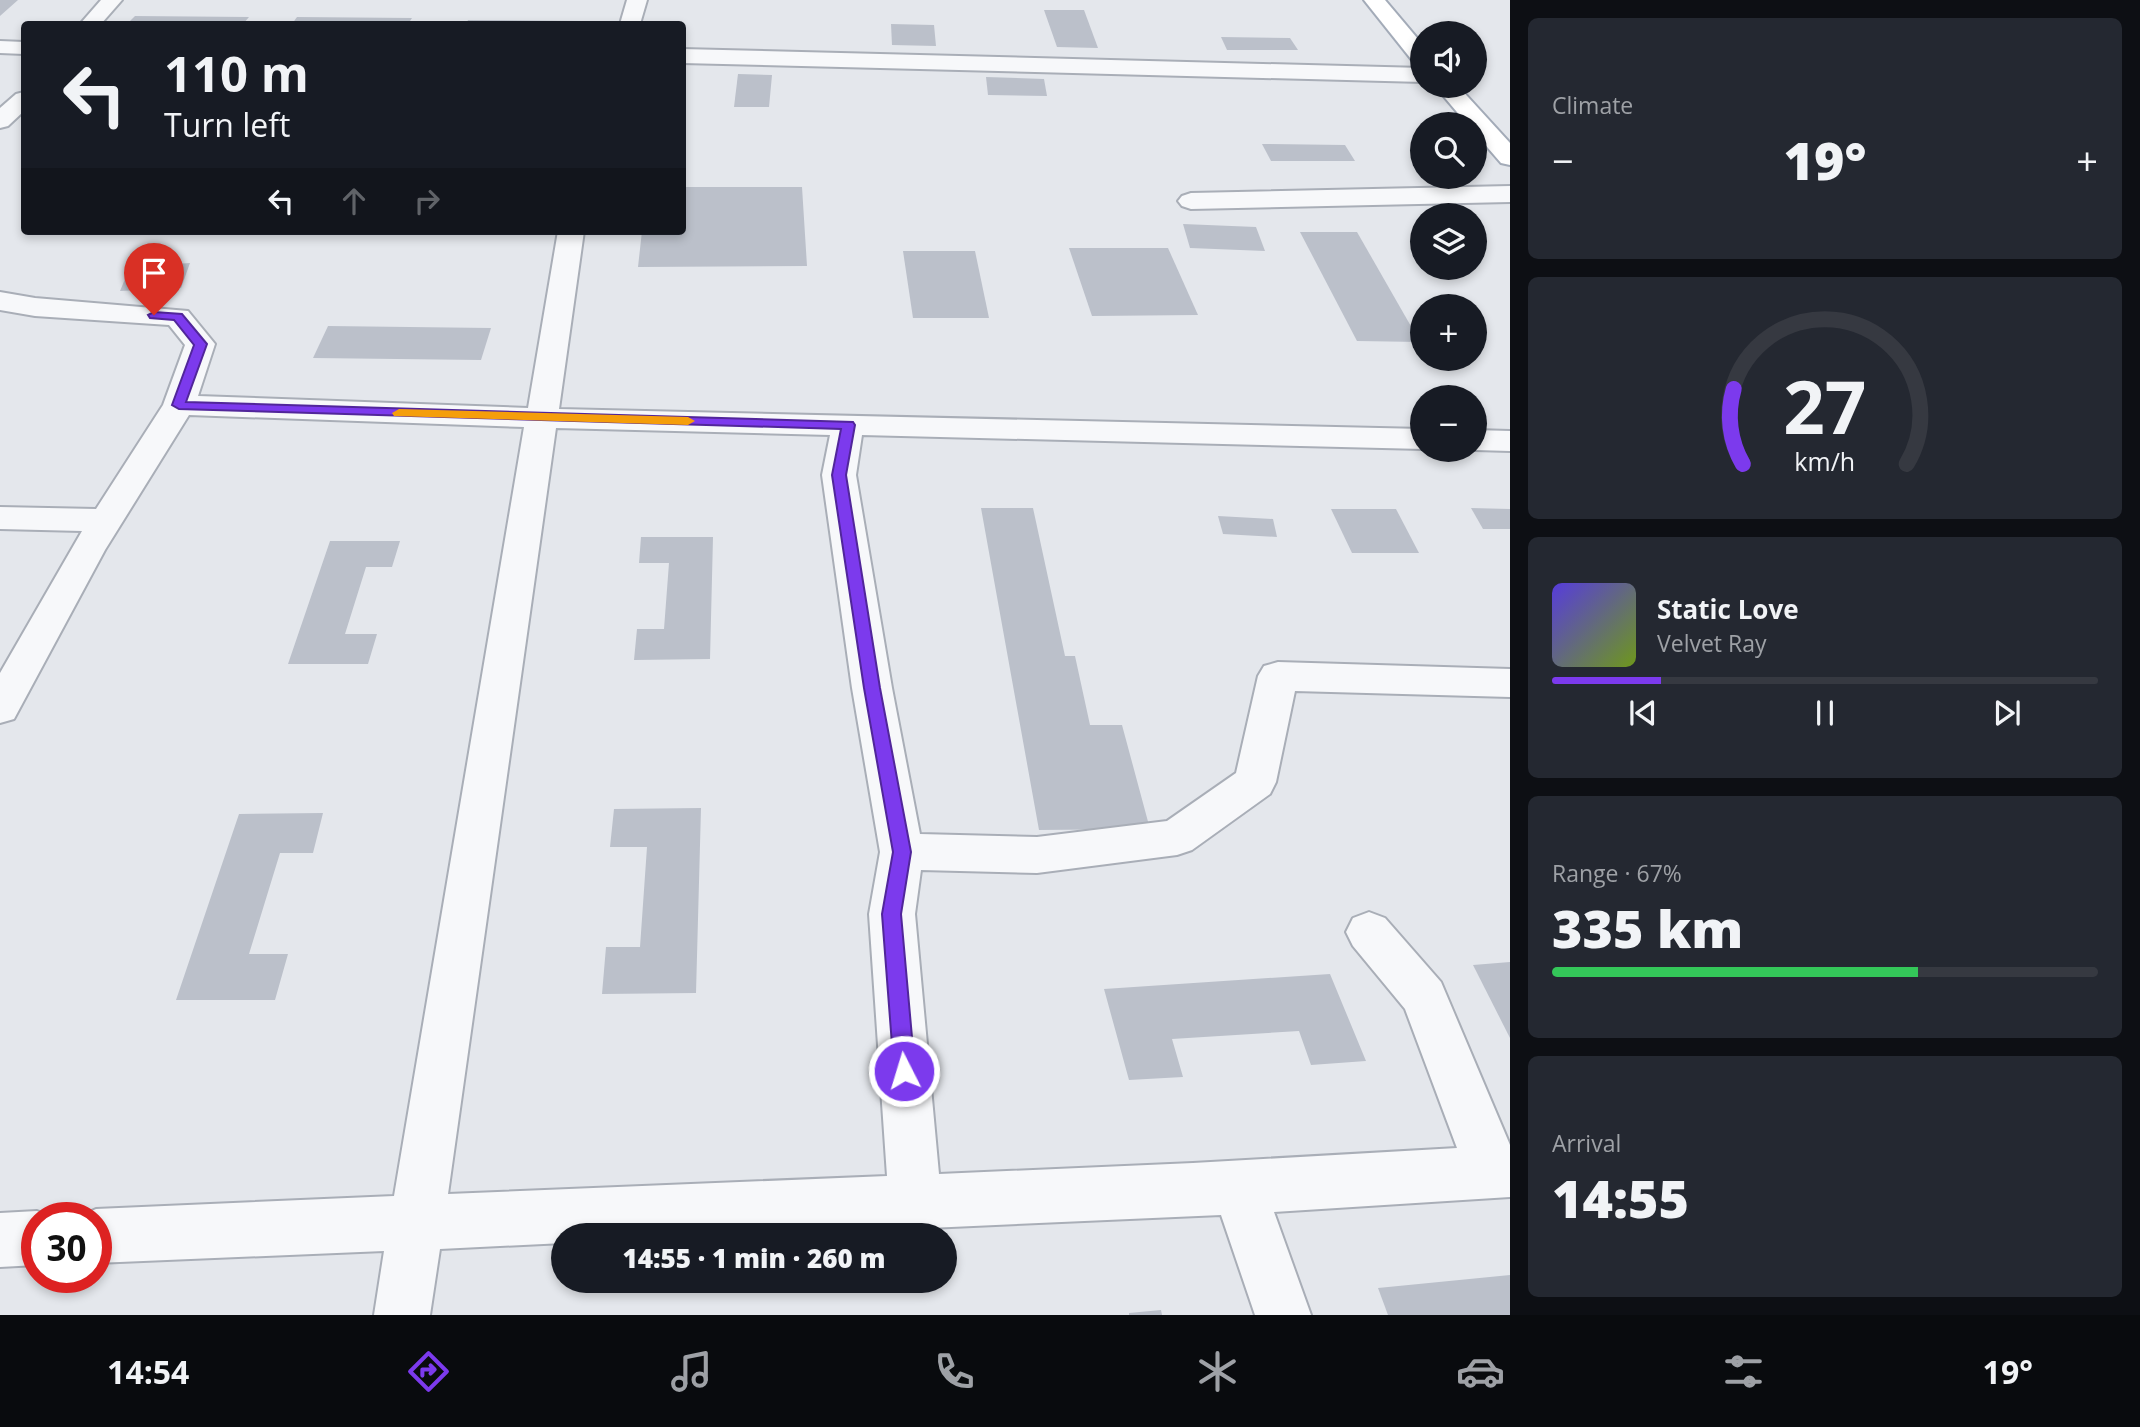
<!DOCTYPE html>
<html lang="en">
<head>
<meta charset="utf-8">
<style>
	body { margin:0; font-family:"Open Sans",sans-serif; background:#242831; color:#f1f3f6; height:100vh; display:flex; flex-direction:column; font-size:26px; white-space:nowrap }
	* { box-sizing:border-box; margin:0 }
	p { font-size:23px; color:#9ea1a6 }
	.icon { flex:none; width:38px; height:38px; fill:none; stroke:currentColor; stroke-width:2; stroke-linecap:round; stroke-linejoin:round }
	.map { position:relative; flex:1; overflow:hidden }
	.drawer { display:flex; flex-direction:column; gap:18px; padding:18px; background:#0d0f14; width:630px }
	.drawer>* { flex:none }
	.top-card { position:absolute; left:21px; top:21px; width:665px; height:214px; border-radius:7px; box-shadow:0 4px 10px #0003; background:#171b24; color:#f1f3f6; overflow:hidden }
	.controls { position:absolute; left:1410px; top:21px; display:grid; gap:14px }
	.controls a { display:grid; place-items:center; width:77px; height:77px; border-radius:50%; background:#171b24; box-shadow:0 4px 10px #0003; font-size:35px }
	.speed { position:absolute; left:21px; top:1202px; display:flex; gap:14px; font-size:35px; font-weight:700; text-align:center }
	.speed>* { display:grid; place-content:center; width:91px; height:91px; border-radius:50%; background:#171b24; box-shadow:0 4px 10px #0003; line-height:1 }
	.speed .limit { border:10px solid #d22; background:#fff; color:#111 }
	.pin { position:absolute; display:grid; place-items:center; width:60px; height:60px; color:#fff; margin:-72px -30px; border-radius:50% 50% 50% 0; rotate:-45deg; box-shadow:0 0 7px #0007 }
	.pin .icon { rotate:45deg }
	.me { position:absolute; width:77px; margin:-38px; rotate:355deg; stroke-linejoin:round; filter:drop-shadow(0 0 5px #0008) }
	.turn { display:flex; align-items:center; gap:24px; height:147px; padding:0 28px; font-size:32px }
	.turn .icon { width:91px; height:91px; stroke-width:2.5 }
	.turn b { display:block; font-size:49px; line-height:60px }
	.lanes { display:flex; align-items:center; height:66px; padding:0 28px; background:#0003; justify-content:center; gap:35px; direction:ltr }
	.lanes .off { opacity:.35 }
	.big { font-size:52px; font-weight:800; line-height:1.1 }
	.drawer .tile { flex:1; display:flex; flex-direction:column; justify-content:center; gap:10px; min-width:0; padding:0 24px; border-radius:10px; background:#242831 }
	.drawer .dial { align-items:center; gap:0 }
	.dial svg { height:182px; overflow:visible; fill:none; stroke:#363941; stroke-width:7; stroke-linecap:round; text-anchor:middle }
	.dial text { fill:#f1f3f6; stroke:none }
	.song { display:flex; align-items:center; gap:21px }
	.cover { width:84px; height:84px; border-radius:10px; background:linear-gradient(135deg,hsl(250 70% 55%),hsl(80 70% 35%)) }
	.played { height:7px; border-radius:4px; background:linear-gradient(90deg,#7c3aed 20%,#363941 20%) }
	.keys { display:flex; justify-content:space-around; direction:ltr }
	.heat { display:flex; justify-content:space-between; align-items:center; font-size:38px; direction:ltr }
	.charge { height:10px; border-radius:5px; background:linear-gradient(90deg,#34c759 67%,#363941 0) }
	.trip { position:absolute; left:551px; top:1223px; width:406px; height:70px; border-radius:35px; background:#171b24; box-shadow:0 4px 10px #0003; font-weight:800; line-height:70px; text-align:center }
	.menu { display:flex; height:112px; justify-content:space-around; align-items:center; background:#090b0e; color:#9ea1a6 }
	.menu .icon { width:49px; height:49px }
	.menu .active { color:#7c3aed }
	.menu b { font-size:32px; color:#f1f3f6 }
	main { display:flex; flex:1; min-height:0 }
	.map>svg:first-child { display:block }
	.building { fill:#bbc0ca }
	.lines { fill:none; stroke-linecap:round; stroke-linejoin:round }
	.minor-casing { stroke:#a9aeb7; stroke-width:4 }
	.major-casing { stroke:#a3abb8; stroke-width:4 }
	.minor { fill:#f7f8fa; fill-rule:evenodd }
	.major { fill:#fff; fill-rule:evenodd }
	.route { fill:#7c3aed; stroke:#51269a; stroke-width:2 }
	.slow { fill:#f59e0b }
</style>
</head>
<body>
<main>
<div class="map">
<svg width="1510" height="1315" viewBox="0 0 1510 1315">
	<rect width="100%" height="100%" fill="#e4e7ec"/>
	<g class="building">
		<polygon points="0,0 18,0 0,16"/>
		<polygon points="1044,10 1084,10 1098,48 1057,47"/>
		<polygon points="135,16 249,17 243,24 127,24"/>
		<polygon points="297,17 412,18 408,24 292,24"/>
		<polygon points="468,20 583,21 582,24 466,24"/>
		<polygon points="891,24 934,25 936,46 892,45"/>
		<polygon points="1221,37 1290,38 1298,50 1227,50"/>
		<polygon points="738,74 772,75 769,107 734,107"/>
		<polygon points="986,77 1044,79 1047,96 988,95"/>
		<polygon points="1262,144 1345,145 1355,161 1271,161"/>
		<polygon points="682,187 802,187 807,266 638,267 642,231 682,231"/>
		<polygon points="1183,224 1256,227 1265,251 1190,248"/>
		<polygon points="1300,232 1357,232 1420,342 1357,341"/>
		<polygon points="1069,248 1168,248 1198,315 1092,316"/>
		<polygon points="903,251 975,251 989,318 913,318"/>
		<polygon points="190,263 181,288 120,291 130,267"/>
		<polygon points="328,326 491,328 481,360 313,358"/>
		<polygon points="981,508 1033,508 1065,656 1075,656 1090,725 1122,725 1150,829 1039,830"/>
		<polygon points="1471,508 1510,509 1510,529 1483,529"/>
		<polygon points="1331,509 1396,509 1419,553 1352,553"/>
		<polygon points="1218,516 1273,519 1277,537 1223,534"/>
		<polygon points="641,537 713,537 710,659 634,660 637,629 664,629 669,563 639,563"/>
		<polygon points="330,541 400,541 392,567 366,567 345,634 377,634 368,664 288,664"/>
		<polygon points="701,808 696,993 602,994 606,947 640,947 647,847 610,847 614,809"/>
		<polygon points="323,813 313,853 280,853 249,954 288,954 275,1000 176,1000 239,814"/>
		<polygon points="1510,962 1510,1038 1473,965"/>
		<polygon points="1330,974 1366,1061 1311,1065 1299,1031 1172,1039 1183,1077 1129,1080 1104,989"/>
		<polygon points="1510,1275 1510,1315 1388,1315 1378,1288"/>
		<polygon points="1161,1310 1162,1315 1129,1315 1129,1313"/>
	</g>
	<g class="lines">
		<g class="minor-casing">
			<g id="minor">
				<polygon points="101,0 122,0 101,24 80,24"/>
				<polygon points="627,0 647,0 640,24 620,24"/>
				<polygon points="0,41 24,42 24,54 0,53"/>
				<polygon points="682,49 1423,68 1423,82 682,63"/>
				<polygon points="24,92 24,111 8,126 0,128 0,108 16,94"/>
				<polygon points="1510,186 1510,202 1191,209 1182,206 1178,201 1182,196 1191,193"/>
				<path d="M558,231H584L559,409L1423,429V449L862,435L856,475L892,688L920,834L1037,837L1167,821L1236,773L1258,676L1264,666L1278,662L1510,669V697L1295,691L1276,782L1270,794L1192,850L1177,855L1037,873L921,870L915,914L939,1174L1193,1163L1457,1148L1405,1009L1353,946L1346,932L1353,918L1369,912L1385,918L1441,982L1510,1145V1197L1274,1212L1311,1315H1255L1221,1215L749,1236H564V1243L440,1249L430,1315H374L384,1251L96,1263V1218H76L96,1209L394,1196L524,427L189,415L105,550L14,719L0,723V673L82,531L0,529V507L96,509L163,405L185,345L169,325L35,316L0,310V292L35,298L188,311L215,344L198,396L528,408ZM556,428L830,435L822,475L852,688L880,852L869,914L887,1176L448,1194Z"/>
				<polygon points="1475,430 1510,431 1510,451 1475,450"/>
				<polygon points="37,1211 55,1218 37,1218 37,1265 0,1267 0,1213"/>
			</g>
		</g>
		<g class="major-casing">
			<g id="major">
				<polygon points="1364,0 1385,0 1423,45 1423,65 1415,64"/>
				<polygon points="1435,86 1458,86 1510,143 1510,165 1501,163 1475,133 1475,124 1467,124"/>
			</g>
		</g>
		<use href="#minor" class="minor"/>
		<use href="#major" class="major"/>
	</g>
	<polygon class="route" points="154,312 182,314 207,344 186,402 853,422 855,425 846,475 880,688 911,852 901,914 915,1071 912,1078 904,1081 897,1078 894,1071 882,914 893,852 864,688 832,475 841,429 179,409 172,405 194,345 174,320 150,318 148,315"/>
	<polygon class="slow" points="399,409 688,417 695,421 688,425 394,416 392,413"/>
</svg>
<div class="controls">
<a><svg class="icon" aria-label="sound" viewBox="0 0 24 24"><path d="M4 9h4l5-4v14l-5-4H4zM17 9q2 3 0 6"/></svg></a>
<a><svg class="icon" aria-label="search" viewBox="0 0 24 24"><circle cx="10" cy="10" r="6"/><path d="M15 15l6 6"/></svg></a>
<a><svg class="icon" aria-label="layers" viewBox="0 0 24 24"><path d="M12 4l9 5-9 5-9-5zM3 14l9 5 9-5"/></svg></a>
<a>+</a>
<a>−</a>
</div>
<div class="speed"><div class="limit">30</div></div>
<div class="pin" style="left:154px;top:315px;background:#d93025"><svg class="icon" aria-label="arrive" viewBox="0 0 24 24"><path d="M6 21V4h12l-3 4 3 4H6"/></svg></div>
<svg class="me" style="left:904px;top:1071px" viewBox="-20 -20 40 40"><circle r="17" fill="#7c3aed" stroke="#fff" stroke-width="3"/><path d="M0-11L8 9 0 5-8 9z" fill="#fff"/></svg>
<div class="trip">14:55 · 1 min · 260 m</div>
<div class="top-card">
<div class="turn"><svg class="icon" aria-label="left" viewBox="0 0 24 24"><path d="M17 20v-9H6M10 6l-5 5 5 5"/></svg><div><b>110 m</b>Turn left</div></div>
<div class="lanes"><svg class="icon" aria-label="left" viewBox="0 0 24 24"><path d="M17 20v-9H6M10 6l-5 5 5 5"/></svg><svg class="icon off" aria-label="ahead" viewBox="0 0 24 24"><path d="M12 20V5M6 11l6-6 6 6"/></svg><svg class="icon off" aria-label="right" viewBox="0 0 24 24"><path d="M7 20v-9h11M14 6l5 5-5 5"/></svg></div>
</div>
</div>
<section class="drawer">
<div class="tile"><p>Climate</p>
<div class="heat"><a>−</a><b class="big">19°</b><a>+</a></div>
</div>
<div class="tile dial"><svg viewBox="0 0 100 80">
<path d="M14 69A42 42 0 1 1 86 69"/>
<path d="M14 69A42 42 0 0 1 10 36" stroke="#7c3aed"/>
<text x="50" y="56" font-size="32" font-weight="700">27</text>
<text x="50" y="72" font-size="11">km/h</text>
</svg></div>
<div class="tile">
<div class="song"><i class="cover"></i><div><b>Static Love</b><p>Velvet Ray</p></div></div>
<div class="played"></div>
<div class="keys"><svg class="icon" aria-label="previous" viewBox="0 0 24 24"><path d="M18 5L8 12l10 7zM5 5v14"/></svg><svg class="icon" aria-label="pause" viewBox="0 0 24 24"><path d="M8 5v14M16 5v14"/></svg><svg class="icon" aria-label="next" viewBox="0 0 24 24"><path d="M6 5l10 7-10 7zM19 5v14"/></svg></div>
</div>
<div class="tile"><p>Range · 67%</p><b class="big">335 km</b><div class="charge"></div></div>
<div class="tile"><p>Arrival</p><b class="big">14:55</b></div>
</section>
</main>
<nav class="menu">
<b>14:54</b>
<svg class="icon active" aria-label="directions" viewBox="0 0 24 24"><path d="M12 3l9 9-9 9-9-9zM9 14v-3h6M13 9l2 2-2 2"/></svg>
<svg class="icon" aria-label="music" viewBox="0 0 24 24"><path d="M9 18V5l10-2v13"/><circle cx="6" cy="18" r="3"/><circle cx="16" cy="16" r="3"/></svg>
<svg class="icon" aria-label="phone" viewBox="0 0 24 24"><path d="M5 4h4l2 5-3 2q2 4 5 5l2-3 5 2v4C11 20 4 13 5 4z"/></svg>
<svg class="icon" aria-label="climate" viewBox="0 0 24 24"><path d="M12 3v18M4 7l16 10M4 17L20 7"/></svg>
<svg class="icon" aria-label="car" viewBox="0 0 24 24"><path d="M5 17H2v-5l4-1 3-4h7l3 4 3 1v5h-3M9 17h6M6 11h13"/><circle cx="7" cy="17" r="2"/><circle cx="17" cy="17" r="2"/></svg>
<svg class="icon" aria-label="filters" viewBox="0 0 24 24"><path d="M4 7h16M4 17h16"/><circle cx="9" cy="7" r="2"/><circle cx="15" cy="17" r="2"/></svg>
<b>19°</b>
</nav>
</body>
</html>
